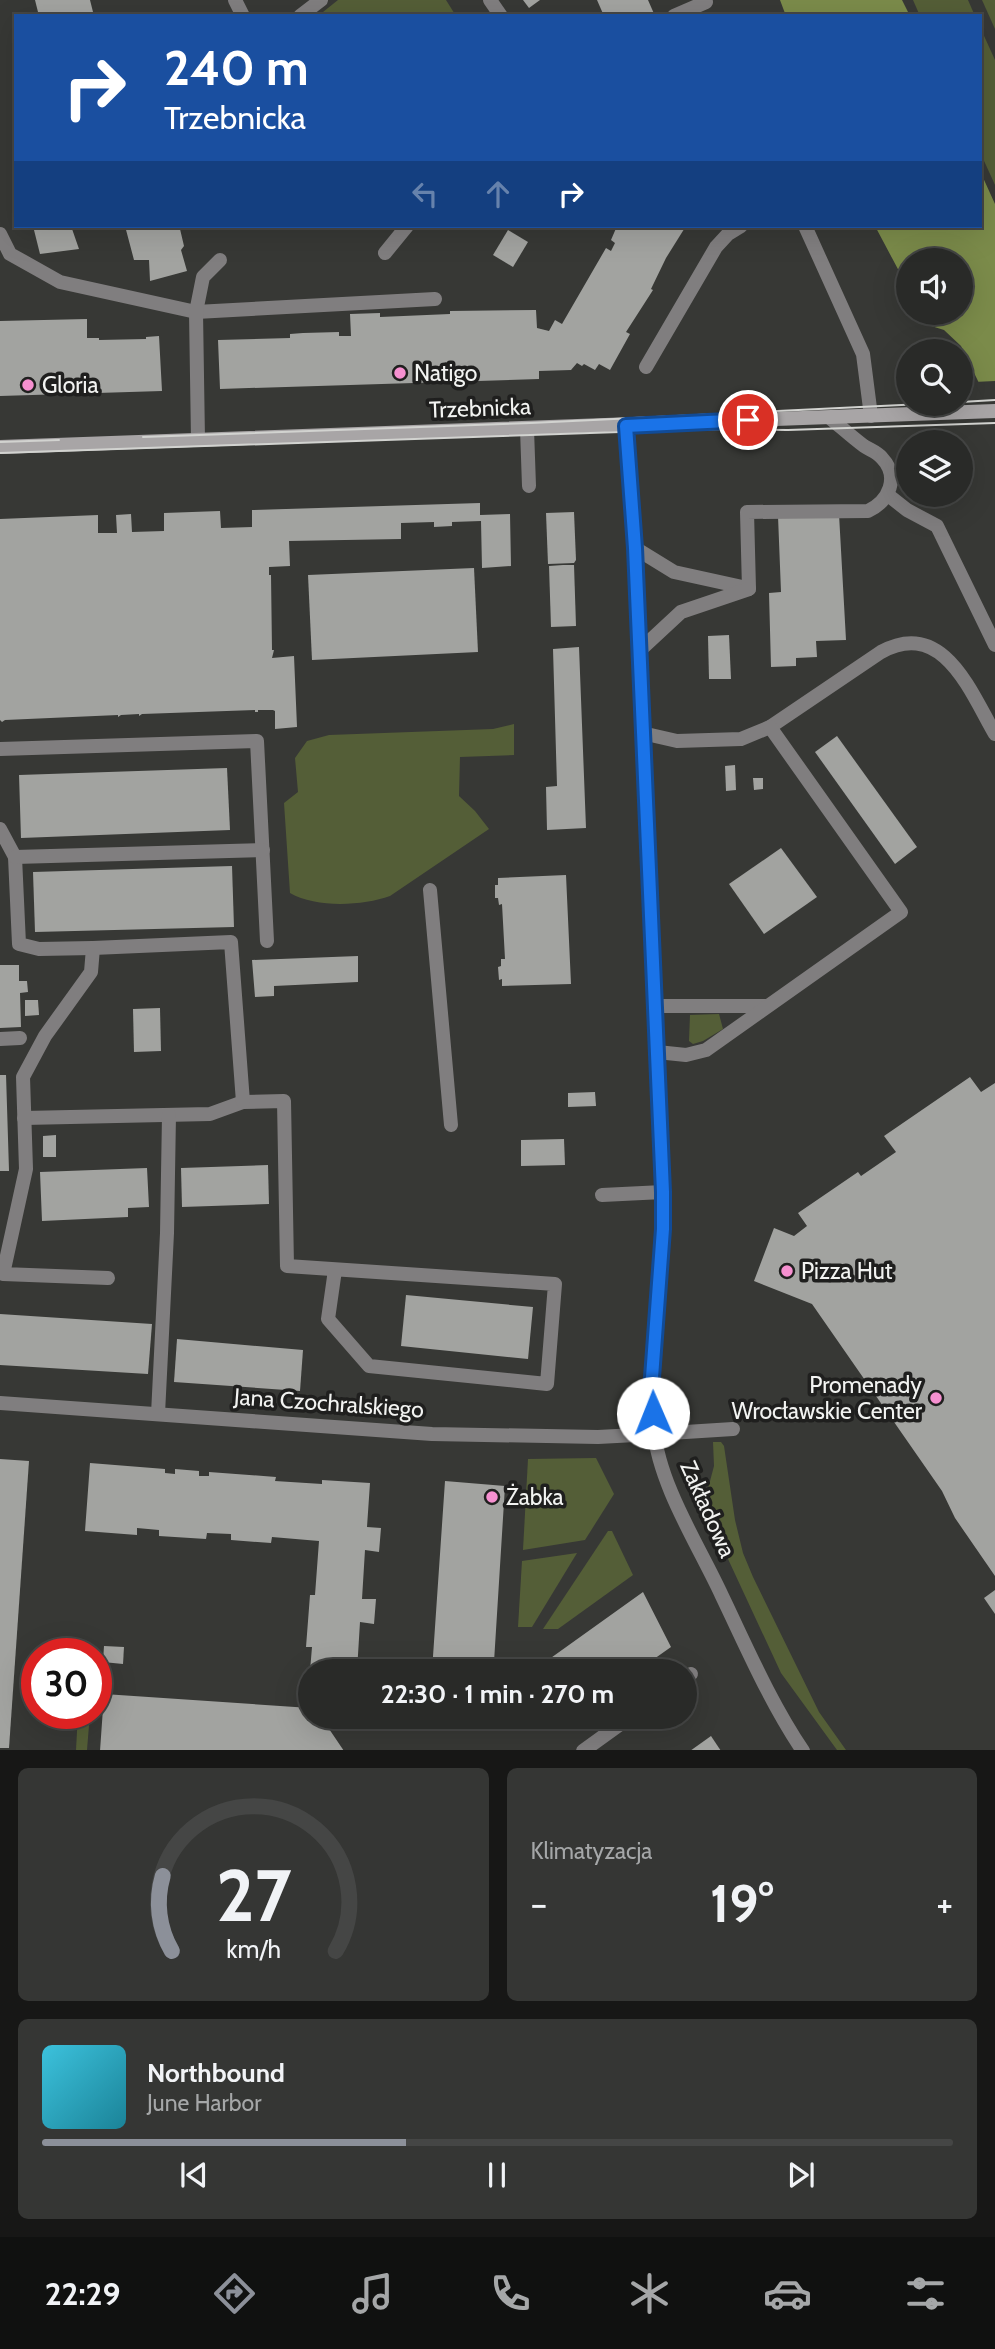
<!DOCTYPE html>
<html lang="pl">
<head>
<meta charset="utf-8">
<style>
	body { margin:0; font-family:Cabin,sans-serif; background:#353634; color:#f1f3f6; height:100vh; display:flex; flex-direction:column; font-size:26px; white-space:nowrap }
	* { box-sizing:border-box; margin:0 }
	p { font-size:23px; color:#a5a7a8 }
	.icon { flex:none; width:38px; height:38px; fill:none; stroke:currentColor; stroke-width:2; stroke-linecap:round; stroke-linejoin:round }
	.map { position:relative; height:1750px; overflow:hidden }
	.sheet { display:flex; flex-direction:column; gap:18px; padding:18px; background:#171716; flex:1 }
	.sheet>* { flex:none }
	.top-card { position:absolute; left:14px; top:14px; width:968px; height:214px; border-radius:0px; box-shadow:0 7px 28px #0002,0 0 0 2px #454645; background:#1a4fa0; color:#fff; overflow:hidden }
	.fabs { position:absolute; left:896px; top:248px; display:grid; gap:14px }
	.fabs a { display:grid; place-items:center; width:77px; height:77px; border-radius:50%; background:#292a28; box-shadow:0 7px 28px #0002,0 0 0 2px #454645; font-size:35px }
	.speed { position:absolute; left:21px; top:1638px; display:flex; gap:14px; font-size:35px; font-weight:700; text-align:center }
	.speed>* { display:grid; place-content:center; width:91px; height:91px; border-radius:50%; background:#292a28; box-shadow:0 7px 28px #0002,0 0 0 2px #454645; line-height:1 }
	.speed .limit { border:10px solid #d22; background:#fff; color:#111 }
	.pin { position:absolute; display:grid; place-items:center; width:60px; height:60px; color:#fff; margin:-30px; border:4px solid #fff; border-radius:50%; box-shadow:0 2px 7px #0007 }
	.me { position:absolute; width:77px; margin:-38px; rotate:359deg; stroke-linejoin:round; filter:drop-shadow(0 0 5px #0008) }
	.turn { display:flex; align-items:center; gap:24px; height:147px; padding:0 35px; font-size:32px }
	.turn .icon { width:91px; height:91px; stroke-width:2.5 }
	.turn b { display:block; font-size:49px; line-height:60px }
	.lanes { display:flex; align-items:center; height:66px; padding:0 35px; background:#0003; justify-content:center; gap:35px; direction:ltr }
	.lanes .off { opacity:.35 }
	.big { font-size:52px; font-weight:700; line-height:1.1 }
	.sheet .card { flex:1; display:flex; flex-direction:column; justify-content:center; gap:10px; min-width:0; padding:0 24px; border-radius:10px; background:#353634 }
	.sheet .dial { align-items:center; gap:0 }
	.dial svg { height:182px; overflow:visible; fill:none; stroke:#454645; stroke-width:7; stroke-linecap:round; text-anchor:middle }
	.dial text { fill:#f1f3f6; stroke:none }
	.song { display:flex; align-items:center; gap:21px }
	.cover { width:84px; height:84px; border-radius:10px; background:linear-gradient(135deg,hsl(190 70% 55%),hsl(190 70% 35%)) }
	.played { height:7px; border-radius:4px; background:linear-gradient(90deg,#8c9099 40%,#454645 40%) }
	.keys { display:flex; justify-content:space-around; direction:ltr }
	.heat { display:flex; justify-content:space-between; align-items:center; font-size:38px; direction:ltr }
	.sheet .tiles { flex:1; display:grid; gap:18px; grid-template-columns:1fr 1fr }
	.card:last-child { grid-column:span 2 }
	.trip { position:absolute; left:298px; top:1659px; width:399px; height:70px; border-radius:35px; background:#292a28; box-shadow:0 7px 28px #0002,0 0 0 2px #454645; font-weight:700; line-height:70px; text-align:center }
	.tab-bar { display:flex; height:112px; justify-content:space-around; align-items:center; background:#101110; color:#a5a7a8 }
	.tab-bar .icon { width:49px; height:49px }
	.tab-bar .on { color:#8c9099 }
	.tab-bar b { font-size:32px; color:#f1f3f6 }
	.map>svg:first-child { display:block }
	.green { fill:#545e37 }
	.water { fill:#7b8b4a }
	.pier { fill:#373835 }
	.building { fill:#a2a3a0 }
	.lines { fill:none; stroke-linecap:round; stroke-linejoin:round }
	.lane { stroke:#807e7f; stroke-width:14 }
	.street { stroke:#807e7f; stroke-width:14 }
	.secondary { stroke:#a8a5a6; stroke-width:14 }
	.tram { stroke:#d2d3d0; stroke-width:2 }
	.route-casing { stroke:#114b97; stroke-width:18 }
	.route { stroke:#1a73e8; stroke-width:12 }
	.poi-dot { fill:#f690d0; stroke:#1f1f1e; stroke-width:2.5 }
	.labels { text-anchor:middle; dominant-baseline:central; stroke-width:7; stroke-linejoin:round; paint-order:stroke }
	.poi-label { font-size:23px; fill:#f2f3f1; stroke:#1f1f1e; text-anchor:start }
	.street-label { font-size:23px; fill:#f2f3f1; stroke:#1f1f1e }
</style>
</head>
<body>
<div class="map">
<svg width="995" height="1751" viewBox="0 0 995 1751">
	<rect width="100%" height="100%" fill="#373835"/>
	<g class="green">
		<polygon points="338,0 446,0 456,16 318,16"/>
		<polygon points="913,0 968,0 975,16 920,16"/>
		<polygon points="982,0 995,0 995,29"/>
		<polygon points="980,27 995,60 995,185 980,152"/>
		<path d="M514,724V755L460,757L459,796L475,811L489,829L390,896C362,906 316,908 290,893L284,803L298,792L295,758L307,741L329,735L493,729Z"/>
		<polygon points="719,1014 723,1029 703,1041 693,1044 689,1041 690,1015"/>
		<polygon points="713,1442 721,1442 724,1446 735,1520 743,1553 753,1577 819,1712 846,1750 837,1750 781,1673 709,1518 705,1500 714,1466"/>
		<polygon points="596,1458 614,1494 585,1540 523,1550 528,1459"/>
		<polygon points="608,1531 612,1531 633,1575 558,1629 543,1629"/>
		<polygon points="577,1553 532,1627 518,1627 522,1561"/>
		<polygon points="78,1713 90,1713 87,1750 76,1750"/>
	</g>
	<g class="water">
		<polygon points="780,0 902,0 910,16 786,16"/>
		<polygon points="980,171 995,204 995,416 961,346 944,330 928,325 922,313 961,313 961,261 908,261 908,288 875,226 980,226"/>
	</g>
	<polygon class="pier" points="995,381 995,419 974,382"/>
	<g class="building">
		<polygon points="35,0 90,0 94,16 39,16"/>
		<polygon points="523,0 540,0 529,8"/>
		<polygon points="597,0 648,0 655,16 604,16"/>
		<polygon points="33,226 71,226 79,249 40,254"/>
		<polygon points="125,226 175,226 180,229 184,246 181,250 187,271 150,281 149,260 134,260"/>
		<polygon points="617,226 686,226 666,258 651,289 653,290 626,332 630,334 610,370 599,364 595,370 584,364 582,366 577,363 571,370 539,371 539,379 220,389 218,340 290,338 290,334 303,333 339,332 339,336 351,336 350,314 380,313 380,317 450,314 450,311 536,310 537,328 549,331 555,320 562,324 606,248 611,251 615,243 611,240"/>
		<polygon points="508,230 528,242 513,267 493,255"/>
		<polygon points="87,319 87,338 99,338 99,340 146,339 146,337 159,336 162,391 0,396 0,321"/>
		<polygon points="480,503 480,515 510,514 511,566 482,568 481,521 452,522 452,526 434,527 434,522 401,523 401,539 289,541 290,566 269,567 269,575 271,575 272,650 274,650 272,658 294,656 297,727 275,729 275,711 273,710 258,710 258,712 255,712 255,710 142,714 139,716 139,714 121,715 118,717 118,715 5,720 2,722 0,720 0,519 98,515 98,533 117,533 116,515 131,514 132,532 164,531 164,513 220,511 221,528 252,527 252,510"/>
		<polygon points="574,512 576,560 574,563 548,564 546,513"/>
		<polygon points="839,514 846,640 816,641 817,657 796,658 796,666 771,667 769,593 781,592 778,516"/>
		<polygon points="563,565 574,565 576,626 551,627 549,566"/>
		<polygon points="474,568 478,652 312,660 308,575"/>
		<polygon points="729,635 731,679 709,679 708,636"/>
		<polygon points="579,647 586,828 547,830 546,787 557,786 553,649"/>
		<polygon points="837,736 917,847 895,864 815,752"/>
		<polygon points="735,765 736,790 726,791 725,766"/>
		<polygon points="227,768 230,830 21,838 19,775"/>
		<polygon points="753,778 763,778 763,789 754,790"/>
		<polygon points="781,848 817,897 764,934 729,884"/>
		<polygon points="232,866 234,927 35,932 33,872"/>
		<polygon points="566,875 571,984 502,986 502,979 499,980 498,967 501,966 501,959 505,959 502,904 499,905 498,898 495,898 495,885 498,885 498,878"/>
		<polygon points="358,956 358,982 274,986 274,996 255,997 252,960"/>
		<polygon points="0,965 19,965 19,981 27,981 28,992 20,993 21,1027 0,1028"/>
		<polygon points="25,1000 38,1000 39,1015 25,1016"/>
		<polygon points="160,1008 161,1051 134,1052 133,1009"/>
		<polygon points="0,1075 6,1075 9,1171 0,1171"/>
		<polygon points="970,1077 981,1092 995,1083 995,1576 955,1518 942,1491 812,1304 754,1281 774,1228 794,1236 807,1226 798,1213 858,1172 861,1176 896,1152 884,1136"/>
		<polygon points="595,1092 596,1106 568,1107 568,1093"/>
		<polygon points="56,1135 56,1157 43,1157 43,1136"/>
		<polygon points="564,1139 565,1165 521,1166 521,1140"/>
		<polygon points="268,1165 269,1204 182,1207 181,1168"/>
		<polygon points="147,1168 149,1207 128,1208 128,1217 42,1221 40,1172"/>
		<polygon points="406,1295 533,1307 528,1359 401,1346"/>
		<polygon points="0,1314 152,1324 148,1374 0,1365"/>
		<polygon points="177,1339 303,1350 300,1391 174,1382"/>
		<polygon points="0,1459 29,1461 9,1748 0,1748"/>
		<polygon points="90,1463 165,1469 165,1473 175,1474 175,1469 199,1471 199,1476 209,1476 209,1472 276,1477 275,1481 322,1484 322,1480 370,1483 367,1527 381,1528 379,1552 365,1550 362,1599 376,1599 374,1624 360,1622 357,1671 310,1671 312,1647 306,1647 310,1595 315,1595 319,1541 272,1537 271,1543 231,1540 231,1534 207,1533 206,1539 159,1536 159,1530 137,1528 137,1535 85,1531"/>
		<polygon points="445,1481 505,1486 494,1662 541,1665 643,1592 671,1647 637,1671 432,1671"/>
		<polygon points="995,1590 995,1614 984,1598"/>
		<polygon points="104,1646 124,1647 123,1664 103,1662"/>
		<polygon points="104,1694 310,1708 310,1717 321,1717 344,1751 100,1751"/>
		<polygon points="431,1717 574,1717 559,1727 431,1719"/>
		<polygon points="711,1736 721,1751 690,1751"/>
	</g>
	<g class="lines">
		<g class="lane">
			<polyline points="235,0 243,16"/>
			<polyline points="300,16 321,0"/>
			<polyline points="0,234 10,254 60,282 196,312 435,299"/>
			<polyline points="385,253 407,226"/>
			<polyline points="646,367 716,247 728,234 741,226"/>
			<polyline points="527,429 529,486"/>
			<polyline points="198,440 196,312 203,277 220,260"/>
			<polyline points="888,495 907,510 937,526 995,645"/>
			<polyline points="635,548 674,572 747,588"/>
			<path d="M749,589L747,512L868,511C889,501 900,477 882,458C877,452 870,450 864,446C852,437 841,427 830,418"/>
			<polyline points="639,651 681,612 749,589"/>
			<path d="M642,733L677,741L741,739L770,727L881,652C943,618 970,691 995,734"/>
			<polyline points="0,749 257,741 267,941"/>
			<polyline points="0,829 15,857 19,944 39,949 93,948"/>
			<polyline points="15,857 263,850"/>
			<polyline points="430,890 451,1125"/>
			<polyline points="656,1006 767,1006"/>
			<polyline points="0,1039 20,1038"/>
			<polyline points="657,1052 686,1055 706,1050 901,912 770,727"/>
			<polyline points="24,1118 210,1114 243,1102 284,1101 287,1266 555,1284 547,1384 369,1366 328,1319 335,1270"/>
			<polyline points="602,1195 663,1192"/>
			<polyline points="108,1278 3,1274 26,1169 23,1077 45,1036 91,972 93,948 231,942 243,1102"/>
			<polyline points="158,1414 167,1233 169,1115"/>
			<polyline points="654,1434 733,1429"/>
			<polyline points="684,1678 691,1674"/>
			<polyline points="583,1751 630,1717"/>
		</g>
		<g class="street">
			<polyline points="490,0 501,16"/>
			<polyline points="674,16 706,2"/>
			<polyline points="805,226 863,354 871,416"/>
			<path d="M626,426L635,548L663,1192C664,1271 647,1351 654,1430C659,1485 699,1546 722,1596C747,1648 770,1702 803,1751"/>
			<polyline points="0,1403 432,1434 598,1437 654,1434"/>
		</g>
		<polyline class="secondary" points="0,447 995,411"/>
		<g class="tram">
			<polyline points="961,402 995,400"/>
			<polyline points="143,437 531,423 922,404"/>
			<polyline points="0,442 59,440"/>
			<polyline points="0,453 710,429 788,430 995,423"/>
		</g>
	</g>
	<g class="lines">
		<g class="route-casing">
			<polyline id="route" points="653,1413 651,1391 663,1229 663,1192 635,548 626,426 748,420"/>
		</g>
		<use href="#route" class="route"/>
	</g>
	<g class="poi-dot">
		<circle cx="400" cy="373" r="7"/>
		<circle cx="28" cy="385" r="7"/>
		<circle cx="787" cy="1271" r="7"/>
		<circle cx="936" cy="1398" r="7"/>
		<circle cx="492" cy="1497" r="7"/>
	</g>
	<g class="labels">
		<g class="poi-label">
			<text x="414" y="373">Natigo</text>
			<text x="42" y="385">Gloria</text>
			<text x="801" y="1271">Pizza Hut</text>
			<text x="922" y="1385" text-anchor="end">Promenady<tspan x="922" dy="26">Wrocławskie Center</tspan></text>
			<text x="506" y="1497">Żabka</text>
		</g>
		<g class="street-label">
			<text transform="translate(480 408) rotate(-2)">Trzebnicka</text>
			<text transform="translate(329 1403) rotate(4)">Jana Czochralskiego</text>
			<text transform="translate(708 1509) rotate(66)">Zakładowa</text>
		</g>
	</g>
</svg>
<div class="fabs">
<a><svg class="icon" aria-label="sound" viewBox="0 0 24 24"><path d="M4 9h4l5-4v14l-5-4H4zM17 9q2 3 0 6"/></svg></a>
<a><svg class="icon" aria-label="search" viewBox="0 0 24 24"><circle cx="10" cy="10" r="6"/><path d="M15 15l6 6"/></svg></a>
<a><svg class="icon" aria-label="layers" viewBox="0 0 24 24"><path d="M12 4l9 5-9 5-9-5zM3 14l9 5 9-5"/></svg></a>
</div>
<div class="speed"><div class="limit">30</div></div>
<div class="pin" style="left:748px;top:420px;background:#d93025"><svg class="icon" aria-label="arrive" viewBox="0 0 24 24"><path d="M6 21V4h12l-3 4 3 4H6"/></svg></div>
<svg class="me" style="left:653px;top:1413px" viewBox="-20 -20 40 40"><circle r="19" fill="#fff"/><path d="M0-13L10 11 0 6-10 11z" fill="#1a73e8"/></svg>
<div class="trip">22:30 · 1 min · 270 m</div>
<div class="top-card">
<div class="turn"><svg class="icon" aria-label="right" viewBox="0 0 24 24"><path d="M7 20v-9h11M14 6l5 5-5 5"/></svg><div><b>240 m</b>Trzebnicka</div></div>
<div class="lanes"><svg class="icon off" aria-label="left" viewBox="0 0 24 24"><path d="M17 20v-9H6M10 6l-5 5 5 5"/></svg><svg class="icon off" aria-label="ahead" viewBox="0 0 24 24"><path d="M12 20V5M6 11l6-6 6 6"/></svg><svg class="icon" aria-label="right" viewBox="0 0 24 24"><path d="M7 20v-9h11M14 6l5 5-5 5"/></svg></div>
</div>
</div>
<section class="sheet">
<div class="tiles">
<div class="card dial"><svg viewBox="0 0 100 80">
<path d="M14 69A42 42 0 1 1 86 69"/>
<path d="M14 69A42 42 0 0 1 10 36" stroke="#8c9099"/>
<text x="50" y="56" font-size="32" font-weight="700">27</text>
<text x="50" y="72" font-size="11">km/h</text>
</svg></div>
<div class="card"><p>Klimatyzacja</p>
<div class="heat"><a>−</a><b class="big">19°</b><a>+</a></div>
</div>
<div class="card">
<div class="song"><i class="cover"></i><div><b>Northbound</b><p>June Harbor</p></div></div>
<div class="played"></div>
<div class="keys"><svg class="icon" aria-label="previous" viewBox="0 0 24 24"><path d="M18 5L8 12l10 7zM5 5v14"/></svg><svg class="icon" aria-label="pause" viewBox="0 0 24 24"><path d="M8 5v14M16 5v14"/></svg><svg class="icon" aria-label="next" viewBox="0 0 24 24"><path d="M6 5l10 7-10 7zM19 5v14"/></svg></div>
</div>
</div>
</section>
<nav class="tab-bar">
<b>22:29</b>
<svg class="icon on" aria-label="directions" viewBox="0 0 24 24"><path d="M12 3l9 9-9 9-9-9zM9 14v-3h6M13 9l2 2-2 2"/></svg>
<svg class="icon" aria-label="music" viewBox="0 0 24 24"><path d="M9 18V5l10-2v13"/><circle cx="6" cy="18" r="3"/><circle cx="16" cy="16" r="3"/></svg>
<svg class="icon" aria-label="phone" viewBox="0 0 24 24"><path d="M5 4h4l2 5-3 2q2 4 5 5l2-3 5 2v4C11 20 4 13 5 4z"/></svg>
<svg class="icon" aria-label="climate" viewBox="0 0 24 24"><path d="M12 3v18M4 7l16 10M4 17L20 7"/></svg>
<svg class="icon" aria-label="car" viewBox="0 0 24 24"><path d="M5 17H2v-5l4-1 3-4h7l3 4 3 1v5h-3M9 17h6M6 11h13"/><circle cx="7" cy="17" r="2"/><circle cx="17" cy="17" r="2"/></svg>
<svg class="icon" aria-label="filters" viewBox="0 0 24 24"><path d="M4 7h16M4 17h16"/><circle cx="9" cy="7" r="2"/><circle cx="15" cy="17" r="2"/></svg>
</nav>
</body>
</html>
